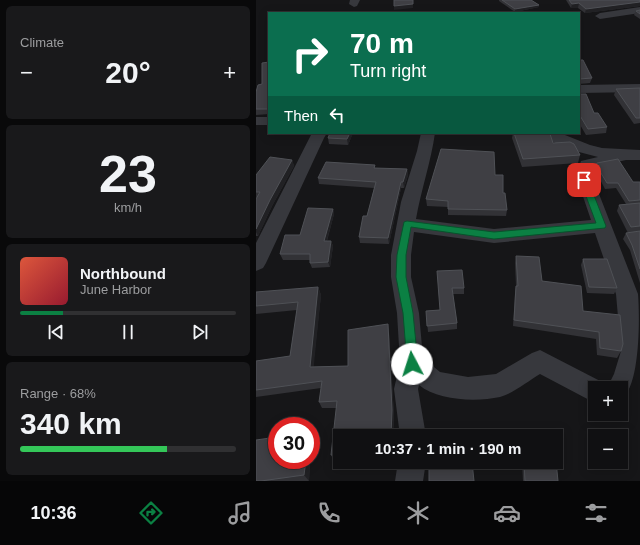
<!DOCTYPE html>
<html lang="en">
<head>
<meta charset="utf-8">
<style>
	body { margin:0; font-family:Arial,sans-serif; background:#19191b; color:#f1f3f6; height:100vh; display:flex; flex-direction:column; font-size:15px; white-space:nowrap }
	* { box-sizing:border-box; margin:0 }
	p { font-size:13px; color:#9c9d9f }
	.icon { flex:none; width:22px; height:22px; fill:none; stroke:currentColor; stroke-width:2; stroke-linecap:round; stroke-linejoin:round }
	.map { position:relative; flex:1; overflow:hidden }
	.panel { display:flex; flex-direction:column; gap:6px; padding:6px; background:#09090a; width:256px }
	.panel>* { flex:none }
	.banner { position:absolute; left:12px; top:12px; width:312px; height:122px; border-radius:0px; box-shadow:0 2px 10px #0003,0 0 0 1px #303032; background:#0b6e4f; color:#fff; overflow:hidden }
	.controls { position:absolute; left:332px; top:381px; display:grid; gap:8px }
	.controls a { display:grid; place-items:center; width:40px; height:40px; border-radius:0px; background:#101012; box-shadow:0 2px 10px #0003,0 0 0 1px #303032; font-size:20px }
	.speed { position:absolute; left:12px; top:417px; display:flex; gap:8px; font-size:20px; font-weight:700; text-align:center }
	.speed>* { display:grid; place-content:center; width:52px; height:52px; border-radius:50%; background:#101012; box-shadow:0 2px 10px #0003,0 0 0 1px #303032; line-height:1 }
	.speed .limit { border:6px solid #d22; background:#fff; color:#111 }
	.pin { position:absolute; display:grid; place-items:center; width:34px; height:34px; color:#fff; margin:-17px; border-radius:8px; box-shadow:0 2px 6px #0006 }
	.me { position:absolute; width:44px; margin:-22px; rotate:355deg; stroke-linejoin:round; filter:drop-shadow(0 0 3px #0008) }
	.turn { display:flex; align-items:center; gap:14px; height:84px; padding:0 16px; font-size:18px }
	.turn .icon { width:52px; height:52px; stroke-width:2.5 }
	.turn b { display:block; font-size:28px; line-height:34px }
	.then { display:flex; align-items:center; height:38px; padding:0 16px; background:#0003; gap:8px; font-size:15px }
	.big { font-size:30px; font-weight:800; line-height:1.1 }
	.panel .card { flex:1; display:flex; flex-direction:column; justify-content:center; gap:6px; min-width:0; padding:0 14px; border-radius:6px; background:#19191b }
	.panel .dial { align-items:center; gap:0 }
	.dial b { font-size:52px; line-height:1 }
	.song { display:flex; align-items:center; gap:12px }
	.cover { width:48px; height:48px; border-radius:6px; background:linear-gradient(135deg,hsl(10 70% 55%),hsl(350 70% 35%)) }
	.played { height:4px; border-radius:2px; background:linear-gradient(90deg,#0b8043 20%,#303032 20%) }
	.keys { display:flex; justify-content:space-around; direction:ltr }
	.heat { display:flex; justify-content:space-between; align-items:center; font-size:22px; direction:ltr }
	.charge { height:6px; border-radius:3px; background:linear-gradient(90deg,#34c759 68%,#303032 0) }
	.trip { position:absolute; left:77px; top:429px; width:230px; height:40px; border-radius:0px; background:#101012; box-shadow:0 2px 10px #0003,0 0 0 1px #303032; font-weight:800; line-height:40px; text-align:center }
	.dock { display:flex; height:64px; justify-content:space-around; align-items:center; background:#060607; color:#9c9d9f }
	.dock .icon { width:28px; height:28px }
	.dock .active { color:#0b8043 }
	.dock b { font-size:18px; color:#f1f3f6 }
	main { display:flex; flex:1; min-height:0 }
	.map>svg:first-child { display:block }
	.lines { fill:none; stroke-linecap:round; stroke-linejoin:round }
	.minor { fill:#37383d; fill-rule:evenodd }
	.wall { fill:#323236 }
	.shaded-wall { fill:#212124 }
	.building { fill:#3f3f44; stroke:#4f5156 }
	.route { fill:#0b8043; stroke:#07532c }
</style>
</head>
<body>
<main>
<section class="panel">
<div class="card"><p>Climate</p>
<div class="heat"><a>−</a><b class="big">20°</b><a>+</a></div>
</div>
<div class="card dial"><b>23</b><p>km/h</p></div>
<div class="card">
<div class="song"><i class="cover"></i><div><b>Northbound</b><p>June Harbor</p></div></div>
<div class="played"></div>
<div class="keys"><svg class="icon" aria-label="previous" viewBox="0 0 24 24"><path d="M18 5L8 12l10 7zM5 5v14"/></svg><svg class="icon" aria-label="pause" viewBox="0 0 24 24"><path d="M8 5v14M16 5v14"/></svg><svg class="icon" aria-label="next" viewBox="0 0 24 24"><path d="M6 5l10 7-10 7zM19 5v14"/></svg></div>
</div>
<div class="card"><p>Range · 68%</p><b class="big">340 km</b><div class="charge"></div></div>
</section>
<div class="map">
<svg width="384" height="481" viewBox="0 0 384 481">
	<rect width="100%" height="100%" fill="#161618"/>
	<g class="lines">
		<g class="minor">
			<polygon points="94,0 104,0 101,6 98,7 93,4"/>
			<polygon points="384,7 384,13 344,19 339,16 344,13"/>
			<polygon points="384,84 384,92 323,93 323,85"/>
			<rect x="0" y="117" width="13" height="8"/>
			<polygon points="56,133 71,133 68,138 10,263 7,268 0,271 0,243"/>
			<path d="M165,133H179C175,162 165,190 160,219L238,229L335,220L320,176L325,161L342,157L323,152L282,136L280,133H304L334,145L346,148L384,150V160H370L338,167L336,176L382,294C384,319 384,388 365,399V388H351L358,374L365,351L360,294L339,233L238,243L158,232L155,255V277L163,313L167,358L184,372L212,377L240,374L276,353L284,350L348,383L350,388H339V403L284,374C272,381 258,393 244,397C221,402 182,401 163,385L162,389L170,436H144L138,389L144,363L141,313L135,277V255L145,202L161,151Z"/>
			<polygon points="142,462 170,462 167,481 139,481"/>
		</g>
	</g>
	<g class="wall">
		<polygon points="243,0 275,0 283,5 283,7 259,12 243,1"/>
		<polygon points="310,0 384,0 384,6 329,13 322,8 315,8"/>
		<polygon points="384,10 384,19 378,15 380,11"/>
		<polygon points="323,60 336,78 334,83 323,84"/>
		<polygon points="13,62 13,114 0,115 0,92 6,84"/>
		<polygon points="384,88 384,123 378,124 358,95 360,89"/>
		<polygon points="323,94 338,113 351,127 350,133 330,135 323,123"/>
		<polygon points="97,133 92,145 73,144 72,138"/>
		<polygon points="257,133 291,133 297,143 324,155 322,163 266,167 256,138"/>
		<polygon points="36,160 38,166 16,206 2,236 0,236 0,199 1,198 0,197 0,175"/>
		<polygon points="341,163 377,182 384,182 384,283 374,250 367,239 370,233 372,233 361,211 363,205 370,204 360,188 349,189 339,170"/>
		<polygon points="119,165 119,168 151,169 152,175 148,188 145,188 133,244 104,243 103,237 111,216 118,188 63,184 62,178"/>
		<polygon points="239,175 247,193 251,210 250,216 192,215 192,207 171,206 170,199"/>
		<polygon points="77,209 78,214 71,241 75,241 77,246 74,267 56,268 54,263 54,260 27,260 24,254 44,235"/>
		<polygon points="260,256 286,281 327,311 365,351 361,358 341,355 340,339 257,326 259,293 260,286 259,263"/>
		<polygon points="327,259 361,288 358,294 331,293 325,265"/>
		<polygon points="181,271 208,288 208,294 197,294 201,323 201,329 172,332 170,311 184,310"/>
		<polygon points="62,287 65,295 57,367 92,366 133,332 138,416 137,436 84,436 84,460 78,461 75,455 81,408 66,408 63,402 65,388 0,397 0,361 34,356 41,310 0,314 0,306"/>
		<polygon points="21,460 54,460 53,481 0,481"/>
		<polygon points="266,462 300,462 302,481 267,481"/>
	</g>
	<g class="shaded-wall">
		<polygon points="384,2 384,6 329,13 330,9"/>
		<polygon points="323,3 322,8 315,8 316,4"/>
		<polygon points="157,4 157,8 138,10 138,6"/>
		<polygon points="283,5 283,7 259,12 259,9"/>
		<polygon points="94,133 97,133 92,145 91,139"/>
		<polygon points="36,160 38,166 16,206 2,236 0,232 0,229 14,200"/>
		<polygon points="151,169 152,175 148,188 147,182"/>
		<polygon points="145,182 145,188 133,244 132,238"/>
		<polygon points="77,209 78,214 69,247 68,241"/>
		<polygon points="75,241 77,246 74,267 72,262"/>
		<polygon points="62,287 65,295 57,374 54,367"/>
		<polygon points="132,324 133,332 138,416 137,436 135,436"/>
		<polygon points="50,460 54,460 53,481 48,475"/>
	</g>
	<g class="building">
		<polygon points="138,0 157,0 157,4 138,6"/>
		<polygon points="246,0 275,0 283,5 259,9"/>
		<polygon points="313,0 384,0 384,2 330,9 323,3 316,4"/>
		<polygon points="384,10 384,14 380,11"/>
		<polygon points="323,60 327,60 336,78 323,79"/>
		<polygon points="13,62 13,105 12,109 0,109 0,92 2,85 6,84 6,63"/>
		<polygon points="384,88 384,118 380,118 360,89"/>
		<polygon points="323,94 330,94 338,113 342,113 351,127 332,129 323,114"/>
		<polygon points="74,133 94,133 91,139 72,138"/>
		<polygon points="258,133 291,133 294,134 297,143 314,142 318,144 324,155 267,159"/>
		<polygon points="185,149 238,152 239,175 247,175 247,193 249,193 251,210 192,209 192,201 170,199"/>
		<polygon points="14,157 36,160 14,200 0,229 0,199 4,192 0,192 0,175"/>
		<polygon points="362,159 377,182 384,182 384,200 373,201 362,183 351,183 340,165 341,163"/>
		<polygon points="70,162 119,165 118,168 151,169 147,182 145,182 132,238 103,237 107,216 111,216 120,182 62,178"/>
		<polygon points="384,203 384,226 375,227 363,205"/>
		<polygon points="52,208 77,209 68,241 75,241 72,262 54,263 54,254 24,254 29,235 44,235"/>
		<polygon points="384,231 384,269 376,245 370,233"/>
		<polygon points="260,256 283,257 286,281 325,286 327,311 364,315 367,344 365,351 344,348 343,332 258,320 260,286 262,286"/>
		<polygon points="327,259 351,259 361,288 333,287"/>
		<polygon points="206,270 208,288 196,288 201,323 171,326 170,311 184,310 181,271"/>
		<polygon points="62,287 54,367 92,366 92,330 132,324 136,410 135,436 84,436 84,455 75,455 81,401 63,402 66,381 0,390 0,361 34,356 42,302 0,306 0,292"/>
		<polygon points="21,437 21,460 50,460 48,475 5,481 0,481 0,440"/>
		<polygon points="300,461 302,481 269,481 268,462 300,462"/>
		<polygon points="173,462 216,462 218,481 173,481"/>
	</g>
	<polygon class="route" points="325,178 328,178 332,180 350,226 349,228 238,239 155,227 150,255 150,277 157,313 162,364 160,367 156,369 152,367 151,364 147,313 140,277 141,255 148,222 151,221 238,232 340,223 324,180"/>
</svg>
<div class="controls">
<a>+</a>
<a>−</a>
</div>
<div class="speed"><div class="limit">30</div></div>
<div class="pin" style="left:328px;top:180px;background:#d93025"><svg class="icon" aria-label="arrive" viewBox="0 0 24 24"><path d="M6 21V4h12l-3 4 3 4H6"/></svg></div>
<svg class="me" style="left:156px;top:364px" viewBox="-20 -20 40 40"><circle r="19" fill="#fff"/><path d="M0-13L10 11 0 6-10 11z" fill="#0b8043"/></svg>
<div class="trip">10:37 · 1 min · 190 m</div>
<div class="banner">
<div class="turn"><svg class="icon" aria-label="right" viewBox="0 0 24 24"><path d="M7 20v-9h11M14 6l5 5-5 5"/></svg><div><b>70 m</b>Turn right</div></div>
<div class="then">Then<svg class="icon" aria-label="left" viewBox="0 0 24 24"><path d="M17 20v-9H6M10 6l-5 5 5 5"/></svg></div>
</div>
</div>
</main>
<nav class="dock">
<b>10:36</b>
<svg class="icon active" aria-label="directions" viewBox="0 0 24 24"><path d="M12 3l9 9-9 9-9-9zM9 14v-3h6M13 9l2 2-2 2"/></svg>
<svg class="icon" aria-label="music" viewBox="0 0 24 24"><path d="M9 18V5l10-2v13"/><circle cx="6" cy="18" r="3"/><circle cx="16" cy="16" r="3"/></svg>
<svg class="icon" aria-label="phone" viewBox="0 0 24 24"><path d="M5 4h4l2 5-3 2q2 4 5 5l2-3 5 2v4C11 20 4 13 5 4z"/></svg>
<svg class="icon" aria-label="climate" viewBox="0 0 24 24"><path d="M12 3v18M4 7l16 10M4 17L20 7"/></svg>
<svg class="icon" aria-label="car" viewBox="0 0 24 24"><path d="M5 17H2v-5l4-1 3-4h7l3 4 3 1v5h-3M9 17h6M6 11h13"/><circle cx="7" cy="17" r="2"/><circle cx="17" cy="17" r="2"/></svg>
<svg class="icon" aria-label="filters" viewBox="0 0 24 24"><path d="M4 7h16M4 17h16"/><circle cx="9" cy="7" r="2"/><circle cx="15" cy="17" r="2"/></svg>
</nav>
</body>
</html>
